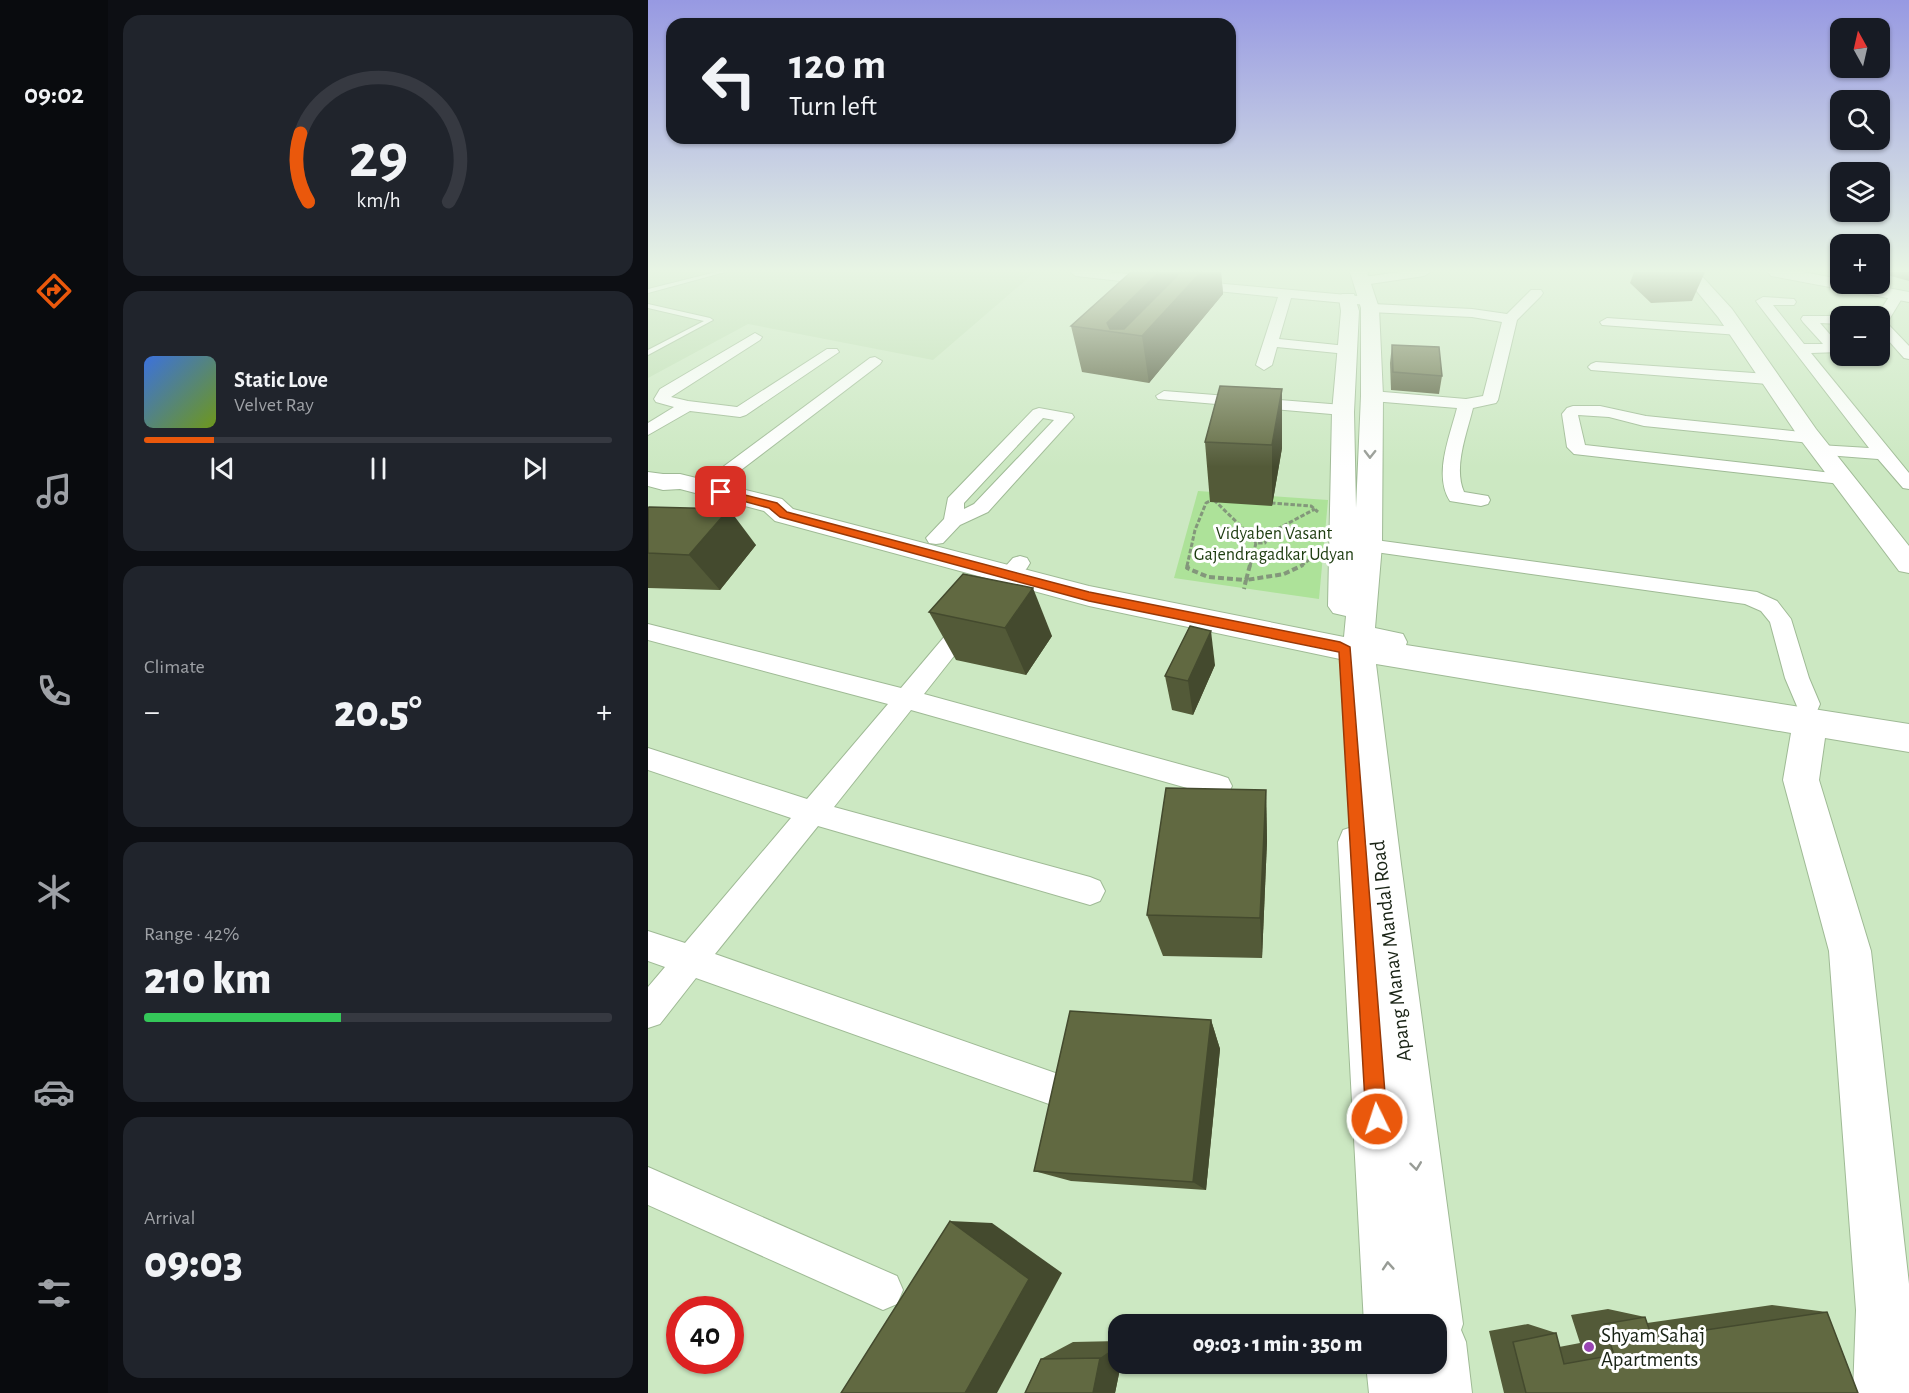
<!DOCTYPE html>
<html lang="en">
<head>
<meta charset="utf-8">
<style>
	body { margin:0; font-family:"Alegreya Sans",sans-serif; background:#20242c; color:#f1f3f6; height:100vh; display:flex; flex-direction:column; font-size:22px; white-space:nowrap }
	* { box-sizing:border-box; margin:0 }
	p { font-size:20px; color:#9ea1a6 }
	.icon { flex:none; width:33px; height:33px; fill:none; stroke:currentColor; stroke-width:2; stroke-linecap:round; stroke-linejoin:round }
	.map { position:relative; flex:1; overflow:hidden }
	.sheet { display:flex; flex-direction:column; gap:15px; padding:15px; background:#0d0f14; width:540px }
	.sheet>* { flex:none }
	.hud { position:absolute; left:18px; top:18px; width:570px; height:126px; border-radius:18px; box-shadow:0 2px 4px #0004; background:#171b24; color:#f1f3f6; overflow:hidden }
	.needle { width:39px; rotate:352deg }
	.tools { position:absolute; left:1182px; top:18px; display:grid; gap:12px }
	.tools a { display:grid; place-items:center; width:60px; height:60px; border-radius:12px; background:#171b24; box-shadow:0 2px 4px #0004; font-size:30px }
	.speed { position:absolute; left:18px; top:1296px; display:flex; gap:12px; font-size:30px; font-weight:700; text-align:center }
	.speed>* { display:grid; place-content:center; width:78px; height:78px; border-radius:50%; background:#171b24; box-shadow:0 2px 4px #0004; line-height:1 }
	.speed .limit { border:9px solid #d22; background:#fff; color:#111 }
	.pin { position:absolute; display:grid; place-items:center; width:51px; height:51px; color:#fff; margin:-26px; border-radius:12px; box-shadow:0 3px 9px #0006 }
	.me { position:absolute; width:66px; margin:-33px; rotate:356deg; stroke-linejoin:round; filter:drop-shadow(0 0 4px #0008) }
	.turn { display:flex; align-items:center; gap:21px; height:126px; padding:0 24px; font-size:27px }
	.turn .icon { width:78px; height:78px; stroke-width:2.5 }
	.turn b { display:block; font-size:42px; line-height:51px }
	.big { font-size:45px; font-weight:800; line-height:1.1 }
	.sheet .card { flex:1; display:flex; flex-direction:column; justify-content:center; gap:9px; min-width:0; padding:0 21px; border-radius:18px; background:#20242c }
	.sheet .dial { align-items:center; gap:0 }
	.dial svg { height:156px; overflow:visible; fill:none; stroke:#363941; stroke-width:7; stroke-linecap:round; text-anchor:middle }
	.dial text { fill:#f1f3f6; stroke:none }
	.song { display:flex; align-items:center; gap:18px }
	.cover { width:72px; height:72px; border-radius:9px; background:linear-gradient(135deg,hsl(220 70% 55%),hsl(80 70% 35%)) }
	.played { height:6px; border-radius:3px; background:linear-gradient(90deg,#ea580c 15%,#363941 15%) }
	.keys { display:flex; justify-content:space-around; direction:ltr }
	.heat { display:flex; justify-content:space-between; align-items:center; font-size:33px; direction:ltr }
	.charge { height:9px; border-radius:4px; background:linear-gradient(90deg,#34c759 42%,#363941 0) }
	.trip { position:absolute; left:460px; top:1314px; width:339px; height:60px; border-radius:18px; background:#171b24; box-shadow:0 2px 4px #0004; font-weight:800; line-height:60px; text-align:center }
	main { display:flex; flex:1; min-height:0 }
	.tabs { display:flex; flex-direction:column; width:108px; justify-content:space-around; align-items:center; background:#090b0e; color:#9ea1a6 }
	.tabs .icon { width:42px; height:42px }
	.tabs .active { color:#ea580c }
	.tabs b { font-size:27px; color:#f1f3f6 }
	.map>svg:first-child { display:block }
	.built { fill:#bddeb1 }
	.green { fill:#ade299 }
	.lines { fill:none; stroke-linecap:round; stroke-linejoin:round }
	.lane-casing { stroke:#9fba95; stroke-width:2 }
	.street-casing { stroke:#9fba95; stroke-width:2 }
	.secondary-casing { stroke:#9fba95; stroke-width:2 }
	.path-far1 { stroke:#83977b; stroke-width:3; stroke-dasharray:4.5 2; stroke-linecap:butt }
	.path { stroke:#83977b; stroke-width:4; stroke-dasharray:6 3; stroke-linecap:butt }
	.lane { fill:#fff; fill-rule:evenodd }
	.street { fill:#fff; fill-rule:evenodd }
	.secondary { fill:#fff; fill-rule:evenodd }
	.wall { fill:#535a38 }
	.shaded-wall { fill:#444a2e }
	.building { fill:#616941; stroke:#444a2e; stroke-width:1.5 }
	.oneway { stroke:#989c96 }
	.route { fill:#ea580c; stroke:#983908; stroke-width:1.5 }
	.poi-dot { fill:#9945b3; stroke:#fff; stroke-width:2 }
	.labels { text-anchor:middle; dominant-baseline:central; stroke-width:6; stroke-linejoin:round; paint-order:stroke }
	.park-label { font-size:18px; fill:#1d3c10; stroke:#fff }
	.near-street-label { font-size:21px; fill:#192315; stroke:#fff }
	.near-poi-label { font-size:21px; fill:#192315; stroke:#fff; text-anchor:start }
</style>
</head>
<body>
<main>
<nav class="tabs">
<b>09:02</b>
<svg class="icon active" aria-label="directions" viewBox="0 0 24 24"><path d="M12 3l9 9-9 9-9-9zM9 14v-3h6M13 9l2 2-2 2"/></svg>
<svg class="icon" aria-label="music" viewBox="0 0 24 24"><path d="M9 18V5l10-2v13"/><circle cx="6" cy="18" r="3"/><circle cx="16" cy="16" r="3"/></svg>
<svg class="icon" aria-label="phone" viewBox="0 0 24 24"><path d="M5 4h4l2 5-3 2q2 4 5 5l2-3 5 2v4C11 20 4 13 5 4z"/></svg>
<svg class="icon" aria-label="climate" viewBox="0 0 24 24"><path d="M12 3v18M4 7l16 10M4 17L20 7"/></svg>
<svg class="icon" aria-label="car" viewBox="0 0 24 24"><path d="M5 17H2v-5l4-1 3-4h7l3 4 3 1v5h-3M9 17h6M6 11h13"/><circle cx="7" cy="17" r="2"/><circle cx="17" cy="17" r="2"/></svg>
<svg class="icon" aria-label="filters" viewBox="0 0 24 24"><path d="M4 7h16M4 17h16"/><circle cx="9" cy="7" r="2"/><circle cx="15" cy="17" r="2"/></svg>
</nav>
<section class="sheet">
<div class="card dial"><svg viewBox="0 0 100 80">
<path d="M14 69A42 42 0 1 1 86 69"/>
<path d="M14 69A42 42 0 0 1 10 34" stroke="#ea580c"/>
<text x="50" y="56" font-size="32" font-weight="700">29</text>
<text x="50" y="72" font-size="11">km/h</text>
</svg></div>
<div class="card">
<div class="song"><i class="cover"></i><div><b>Static Love</b><p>Velvet Ray</p></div></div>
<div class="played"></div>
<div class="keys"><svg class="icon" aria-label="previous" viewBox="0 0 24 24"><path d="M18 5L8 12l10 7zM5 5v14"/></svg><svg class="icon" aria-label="pause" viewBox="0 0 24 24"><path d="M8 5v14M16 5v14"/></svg><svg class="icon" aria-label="next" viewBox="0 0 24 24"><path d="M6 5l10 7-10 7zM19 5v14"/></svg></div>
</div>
<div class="card"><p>Climate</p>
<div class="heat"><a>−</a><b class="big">20.5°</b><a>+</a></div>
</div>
<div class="card"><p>Range · 42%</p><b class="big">210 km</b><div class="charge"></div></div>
<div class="card"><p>Arrival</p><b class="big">09:03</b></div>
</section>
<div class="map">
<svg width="1261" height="1393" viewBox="0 0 1261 1393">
	<rect width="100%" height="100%" fill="#cce8c2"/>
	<polygon class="built" points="0,272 387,272 285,360 100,324 0,378"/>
	<polygon class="green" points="550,491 680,500 671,599 526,578"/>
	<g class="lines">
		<g class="lane-casing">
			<g id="lane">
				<polygon points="68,272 77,272 0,293 0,289"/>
				<polygon points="0,304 62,318 65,320 0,355 0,350 56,321 0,308"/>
			</g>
		</g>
		<g class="street-casing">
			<g id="street">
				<polygon points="422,272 459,272 509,277 515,281 509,285 428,276"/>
				<polygon points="753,272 782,272 776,276 715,285 709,281 715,277"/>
				<path d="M544,281L721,297L728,301L725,304L824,309L859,314L883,290H893L895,293L893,296L869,320L850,400L848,403L825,408C819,433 805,467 816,492L840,496L842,500L840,504L833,506L802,501C785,475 802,436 809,408L724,401L716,396L724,391L818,399L835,396L854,322L824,317L722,312L715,308L719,305L643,298L631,339L699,346L706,350L699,354L629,347L624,365L616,370L608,365L630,297L539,288L538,285Z"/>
				<polygon points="1249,291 1256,295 1239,323 1261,346 1261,359 1256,358 1232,331 1232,316 1229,316 1244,292"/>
				<polygon points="1115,297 1146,299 1148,302 1146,305 1125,305 1156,344 1175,344 1155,322 1153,319 1155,316 1195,316 1192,316 1192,324 1172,323 1192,346 1192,352 1163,353 1261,473 1261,489 1255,488 1230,459 1165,454 1162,450 1165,446 1171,445 1221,448 1110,304 1108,301"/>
				<polygon points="959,318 1091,327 1098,331 1091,335 954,325 952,322"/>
				<polygon points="107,333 114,337 112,340 23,397 40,401 89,407 179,349 189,349 191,352 98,415 92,417 42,411 0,435 0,423 26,407 8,402 6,399 12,389"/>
				<polygon points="227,357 234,361 232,364 64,492 52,492 49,488 52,484 222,358"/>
				<polygon points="948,362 1120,374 1128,379 1120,384 943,370 940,367 943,364"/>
				<polygon points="516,391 695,405 703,410 695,415 510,399 508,396"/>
				<polygon points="925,406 952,406 998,416 1163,433 1169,434 1171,438 1169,442 1163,443 996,426 961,417 930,415 937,445 1193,474 1199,475 1202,479 1199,483 1193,484 926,454 919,447 914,414 919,408"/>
				<path d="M391,408L424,414L426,417L340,512L312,525L295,543L288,544L281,543L278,538L296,519L300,498L385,410ZM395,418L406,420L326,504L316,509V503Z"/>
				<polygon points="720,539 1109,592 1129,601 1143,619 1161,678 1172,704 1169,711 1160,714 1151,711 1137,678 1122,622 1113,611 1097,604 713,550 710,545 713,540"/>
				<path d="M372,556L379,558L382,563L379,568C368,580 358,601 340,596L336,591L340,586L365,558Z"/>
				<polygon points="321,615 329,617 332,623 276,694 571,775 580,778 584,786 580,794 571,797 263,710 186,807 442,877 452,881 457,891 452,901 442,905 170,826 67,954 413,1075 418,1087 413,1099 401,1104 48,978 12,1024 0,1028 0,987 17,967 0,961 0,931 37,943 143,818 0,770 0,748 159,799 240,704 0,640 0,624 253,688 313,617"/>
				<polygon points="0,1167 249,1276 255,1290 249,1304 235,1310 0,1205"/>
			</g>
		</g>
		<g class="secondary-casing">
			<g id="secondary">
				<polygon points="702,272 719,272 731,308 735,396 734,545 727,628 755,634 759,642 758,645 1261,724 1261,752 1177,738 1171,780 1223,951 1261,1284 1261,1393 1205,1393 1208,1310 1181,951 1135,780 1143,733 728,664 753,864 815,1324 813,1330 818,1342 824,1393 721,1393 718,1364 789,1364 789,1324 716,1324 690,842 695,830 710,825 696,657 692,659 441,606 127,521 116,511 32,489 15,490 0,486 0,472 15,474 32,474 134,499 145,509 441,586 696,637 698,616 685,613 680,606 684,412 693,311 691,298 694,294 706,294 711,311 706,412 708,508 713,396 713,308"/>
				<polygon points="1033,272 1050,272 1084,309 1168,429 1261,546 1261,573 1251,571 1152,439 1070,317"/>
				<polygon points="1120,272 1155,272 1192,279 1192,284 1218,284 1261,292 1261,302 1129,277 1123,276"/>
			</g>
		</g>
		<g class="path-far1">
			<polyline points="566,500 604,537"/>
			<polyline points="623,503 663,506 670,512"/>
			<polygon points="611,533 620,536 617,543 608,543 604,537"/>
			<polyline points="618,535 667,509"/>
			<polyline points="539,566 547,530 558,503 564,500"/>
			<polyline points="602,566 608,543"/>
			<polyline points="653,566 667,555"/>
		</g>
		<g class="path">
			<polyline points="540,565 539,568 560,577 598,580 596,589"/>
			<polyline points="602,565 598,580 636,574 655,565"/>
		</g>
		<use href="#lane" class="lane"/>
		<use href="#street" class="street"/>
		<use href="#secondary" class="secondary"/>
	</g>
	<g class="wall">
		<polygon points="483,272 532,272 532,273 533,272 573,272 575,294 501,383 434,372 423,326"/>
		<polygon points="986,272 1057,272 1044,301 1003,303 982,283"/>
		<polygon points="1232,272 1261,272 1261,281 1232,273"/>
		<polygon points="744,345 794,376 791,394 743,390 742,363"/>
		<polygon points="572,386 634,448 624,506 562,502 557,442"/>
		<polygon points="0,508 108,545 72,590 0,588"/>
		<polygon points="281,612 404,636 378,675 308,660"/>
		<polygon points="567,665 545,715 524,710 517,676"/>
		<polygon points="618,790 619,841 614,958 515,956 499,915"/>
		<polygon points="563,1020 572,1049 558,1190 423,1181 386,1171"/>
		<polygon points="1124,1305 1179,1312 1210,1393 856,1393 841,1331 880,1324 908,1333 911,1347 932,1343 923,1315 960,1309 997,1317 999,1323"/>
		<polygon points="471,1341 471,1364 473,1364 467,1393 377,1393 393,1359 425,1342"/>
	</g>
	<g class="shaded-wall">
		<polygon points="511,272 532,272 534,293 553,272 573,272 575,294 501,383 494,336 460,331 459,323"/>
		<polygon points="634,389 634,448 624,506 624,445"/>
		<polygon points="81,509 108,545 72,590 41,555"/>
		<polygon points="385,588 404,636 378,675 357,628"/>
		<polygon points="563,631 567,665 545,715 540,681"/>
		<polygon points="618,790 619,841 614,958 612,918"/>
		<polygon points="563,1020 572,1049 558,1190 545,1182"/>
		<polygon points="302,1221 344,1223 414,1273 349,1393 317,1393"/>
		<polygon points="471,1345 471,1364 473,1364 467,1393 445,1393 452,1358"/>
	</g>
	<g class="building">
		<polygon points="483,272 511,272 459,323 462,329 476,329 533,272 553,272 494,336 423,326"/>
		<polygon points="744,345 791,347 794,376 745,372"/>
		<polygon points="572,386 634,389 624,445 557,442"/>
		<polygon points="1,507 81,509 41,555 0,553 0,508"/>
		<polygon points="315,574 385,588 357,628 281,612"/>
		<polygon points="542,626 563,631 540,681 517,676"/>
		<polygon points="518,788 618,790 612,918 499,915"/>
		<polygon points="422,1011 563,1020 545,1182 386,1171"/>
		<polygon points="302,1221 381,1279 317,1393 193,1393"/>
		<polygon points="1179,1312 1210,1393 878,1393 865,1342 908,1333 916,1364 966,1355 956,1324 997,1317 1004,1338"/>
		<polygon points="452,1358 445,1393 377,1393 393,1359"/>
	</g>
	<defs><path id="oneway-chevron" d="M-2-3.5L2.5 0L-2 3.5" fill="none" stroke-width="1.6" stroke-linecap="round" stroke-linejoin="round" transform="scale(1.5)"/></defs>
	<g class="oneway">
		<use href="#oneway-chevron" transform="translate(722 454) rotate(91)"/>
		<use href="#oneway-chevron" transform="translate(768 1166) rotate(83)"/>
		<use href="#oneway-chevron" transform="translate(740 1266) rotate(-94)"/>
	</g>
	<linearGradient id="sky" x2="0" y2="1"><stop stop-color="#9799e2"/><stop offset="0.58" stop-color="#e8f5e4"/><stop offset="1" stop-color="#e8f5e4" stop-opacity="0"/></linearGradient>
	<rect width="1261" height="467" fill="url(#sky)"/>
	<polygon class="route" points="73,489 129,503 139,512 441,592 692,642 702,647 739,1119 736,1126 729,1129 721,1126 718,1119 691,652 441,601 132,517 121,508 69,494 69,490"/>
	<circle class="poi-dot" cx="941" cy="1347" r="6"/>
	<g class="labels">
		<g class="park-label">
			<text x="626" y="534">Vidyaben Vasant<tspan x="626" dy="21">Gajendragadkar Udyan</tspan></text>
		</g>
		<g class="near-street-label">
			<text transform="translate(743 951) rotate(-97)">Apang Manav Mandal Road</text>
		</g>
		<g class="near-poi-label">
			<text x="953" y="1335">Shyam Sahaj<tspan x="953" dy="24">Apartments</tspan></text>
		</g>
	</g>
</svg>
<div class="tools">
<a><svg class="needle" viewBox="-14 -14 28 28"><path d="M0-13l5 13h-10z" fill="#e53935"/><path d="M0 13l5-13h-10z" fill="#9ea1a6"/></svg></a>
<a><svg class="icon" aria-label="search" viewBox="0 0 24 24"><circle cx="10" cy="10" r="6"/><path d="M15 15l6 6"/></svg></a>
<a><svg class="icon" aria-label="layers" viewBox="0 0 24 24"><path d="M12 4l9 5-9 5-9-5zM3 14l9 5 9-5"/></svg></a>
<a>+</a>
<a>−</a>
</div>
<div class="speed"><div class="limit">40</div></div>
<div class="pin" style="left:73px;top:492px;background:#d93025"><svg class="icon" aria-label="arrive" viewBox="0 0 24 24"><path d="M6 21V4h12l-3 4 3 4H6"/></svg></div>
<svg class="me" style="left:729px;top:1119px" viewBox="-20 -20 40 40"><circle r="17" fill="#ea580c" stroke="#fff" stroke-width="3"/><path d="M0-11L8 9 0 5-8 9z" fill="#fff"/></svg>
<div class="trip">09:03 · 1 min · 350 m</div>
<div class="hud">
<div class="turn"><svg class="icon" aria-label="left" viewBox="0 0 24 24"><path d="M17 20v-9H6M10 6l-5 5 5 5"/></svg><div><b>120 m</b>Turn left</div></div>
</div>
</div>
</main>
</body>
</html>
